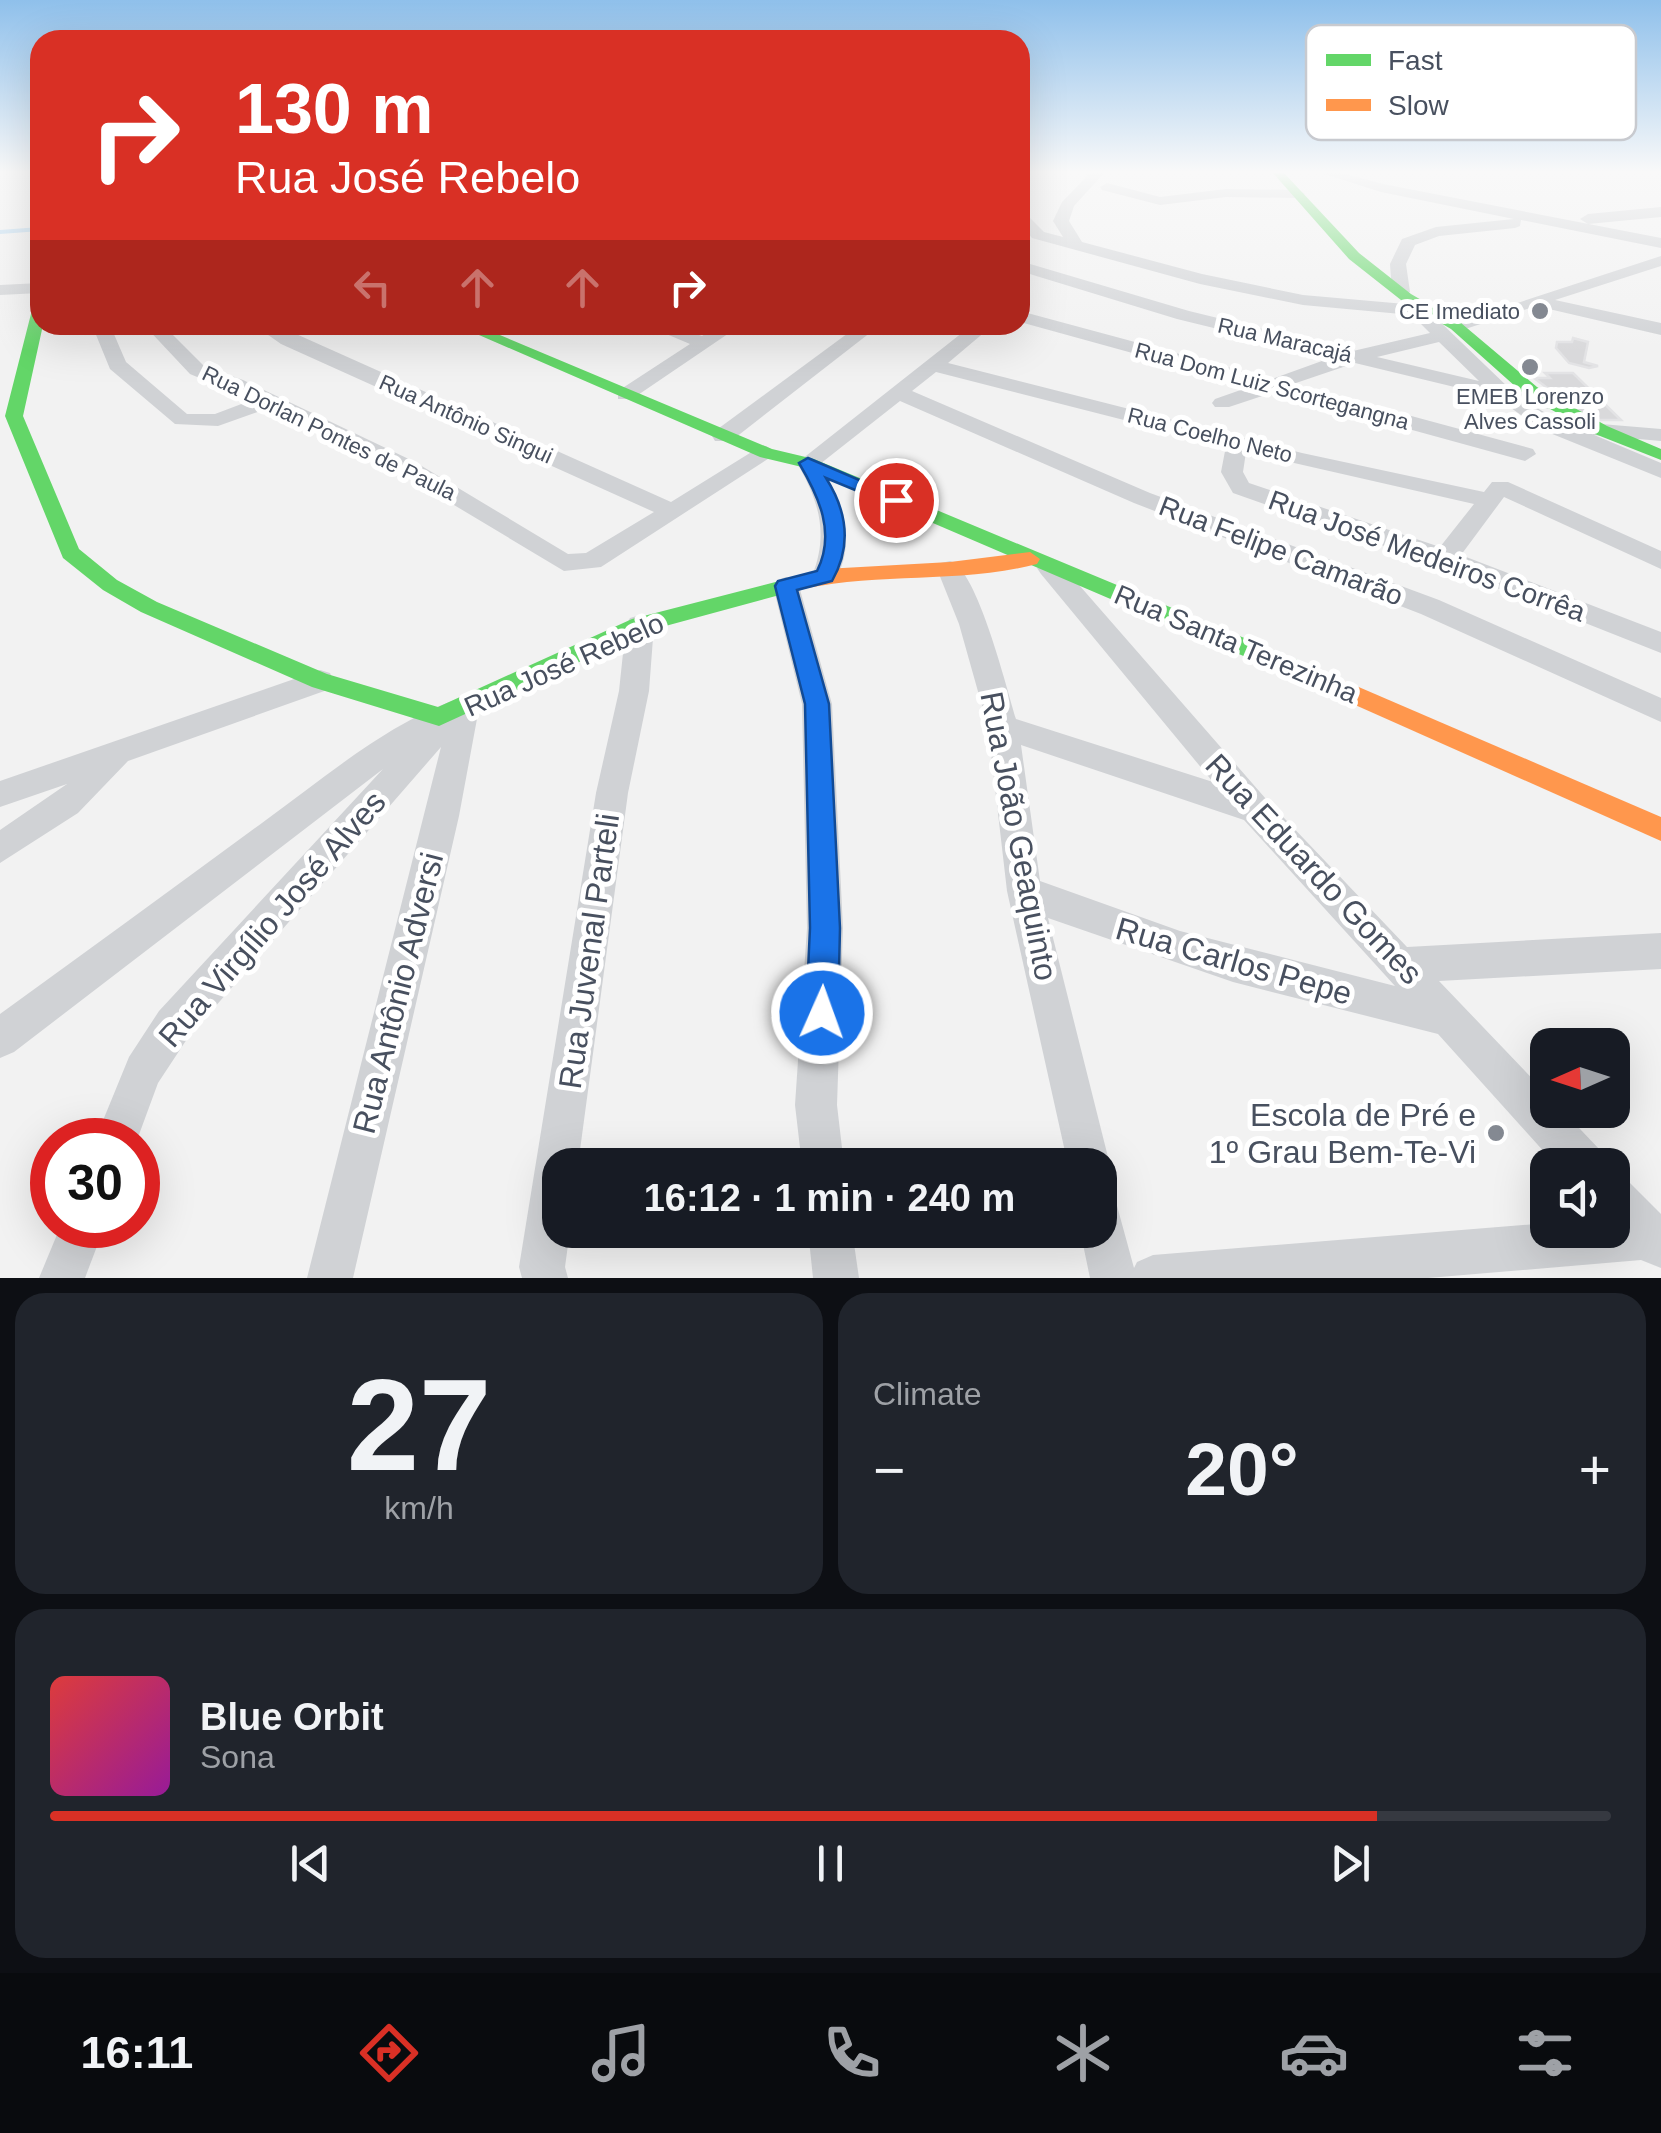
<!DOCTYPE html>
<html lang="en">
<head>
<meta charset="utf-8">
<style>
	body { margin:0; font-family:Arial,sans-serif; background:#20242c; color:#f1f3f6; height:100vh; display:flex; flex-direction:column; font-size:38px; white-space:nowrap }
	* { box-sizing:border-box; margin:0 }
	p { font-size:32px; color:#9ea1a6 }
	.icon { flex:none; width:55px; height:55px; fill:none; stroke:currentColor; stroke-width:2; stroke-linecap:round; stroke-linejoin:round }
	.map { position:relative; height:1278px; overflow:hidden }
	.panel { display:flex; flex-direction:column; gap:15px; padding:15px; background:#0d0f14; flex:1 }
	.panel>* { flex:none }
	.hud { position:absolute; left:30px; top:30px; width:1000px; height:305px; border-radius:30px; box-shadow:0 10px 40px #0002; background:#d93025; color:#fff; overflow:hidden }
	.needle { width:65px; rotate:267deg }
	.tools { position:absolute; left:1530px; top:1028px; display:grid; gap:20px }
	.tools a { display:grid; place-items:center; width:100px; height:100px; border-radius:20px; background:#171b24; box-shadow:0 10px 40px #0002; font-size:50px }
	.speed { position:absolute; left:30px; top:1118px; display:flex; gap:20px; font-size:50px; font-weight:700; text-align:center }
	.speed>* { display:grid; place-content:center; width:130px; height:130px; border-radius:50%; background:#171b24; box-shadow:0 10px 40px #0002; line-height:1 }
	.speed .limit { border:15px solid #d22; background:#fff; color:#111 }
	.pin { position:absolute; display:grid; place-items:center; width:85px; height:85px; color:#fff; margin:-42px; border:5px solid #fff; border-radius:50%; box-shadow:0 2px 10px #0007 }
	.me { position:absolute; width:110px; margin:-55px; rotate:2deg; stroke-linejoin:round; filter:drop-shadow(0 0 8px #0008) }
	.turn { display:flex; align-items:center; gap:35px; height:210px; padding:0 40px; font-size:45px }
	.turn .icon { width:130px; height:130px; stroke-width:2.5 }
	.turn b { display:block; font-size:70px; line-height:85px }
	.lanes { display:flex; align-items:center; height:95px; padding:0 40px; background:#0003; justify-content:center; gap:50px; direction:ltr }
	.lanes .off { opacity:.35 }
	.big { font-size:75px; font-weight:600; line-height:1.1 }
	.panel .tile { flex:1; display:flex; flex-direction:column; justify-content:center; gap:15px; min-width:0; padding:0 35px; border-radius:30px; background:#20242c }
	.panel .dial { align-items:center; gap:0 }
	.dial b { font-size:130px; line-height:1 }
	.song { display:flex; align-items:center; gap:30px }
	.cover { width:120px; height:120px; border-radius:15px; background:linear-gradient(135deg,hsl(0 70% 55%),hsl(300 70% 35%)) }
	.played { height:10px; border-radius:5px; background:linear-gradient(90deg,#d93025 85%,#363941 85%) }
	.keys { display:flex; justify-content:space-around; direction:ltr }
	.heat { display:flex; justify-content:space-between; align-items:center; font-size:55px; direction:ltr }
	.panel .tiles { flex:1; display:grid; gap:15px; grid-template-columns:1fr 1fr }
	.tile:last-child { grid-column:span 2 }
	.trip { position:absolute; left:542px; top:1148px; width:575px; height:100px; border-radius:30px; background:#171b24; box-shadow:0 10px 40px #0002; font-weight:600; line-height:100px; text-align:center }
	.dock { display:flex; height:160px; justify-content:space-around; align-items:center; background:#090b0e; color:#9ea1a6 }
	.dock .icon { width:70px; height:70px }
	.dock .on { color:#d93025 }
	.dock b { font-size:45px; color:#f1f3f6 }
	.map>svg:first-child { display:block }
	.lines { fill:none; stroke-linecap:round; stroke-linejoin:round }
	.stream { stroke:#aad3f0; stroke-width:4 }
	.building { fill:#d9d9db; stroke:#e3e3e5; stroke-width:2.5 }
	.street { fill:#d0d2d5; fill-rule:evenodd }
	.fast { fill:#63d668; fill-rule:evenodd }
	.slow { fill:#ff974d; fill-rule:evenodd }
	.route { fill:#1a73e8; stroke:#114b97; stroke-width:2.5 }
	.poi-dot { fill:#848992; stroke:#fff; stroke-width:4 }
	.labels { text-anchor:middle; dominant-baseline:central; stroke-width:10; stroke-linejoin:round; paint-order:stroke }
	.far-poi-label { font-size:22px; fill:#48505f; stroke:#fff; text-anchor:end }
	.far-street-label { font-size:22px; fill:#48505f; stroke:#fff }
	.street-label { font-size:28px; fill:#48505f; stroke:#fff }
	.near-street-label { font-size:32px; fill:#48505f; stroke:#fff }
	.near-poi-label { font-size:32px; fill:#48505f; stroke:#fff; text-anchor:end }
	.key { fill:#fff; stroke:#c8cacf; stroke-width:2.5 }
	.key-label { font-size:28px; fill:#48505f }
</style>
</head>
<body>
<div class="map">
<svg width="1661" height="1278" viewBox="0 0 1661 1278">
	<rect width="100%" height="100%" fill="#f2f2f2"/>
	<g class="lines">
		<polyline class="stream" points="0,232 40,229"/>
	</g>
	<g class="building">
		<polygon points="1573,338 1588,342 1584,362 1598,366 1589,368 1569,363 1556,348 1557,342 1572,342"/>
		<polygon points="1545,373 1573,373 1621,420 1590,420 1534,378 1550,378"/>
	</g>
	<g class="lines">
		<g class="street">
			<path d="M1090,173H1104L1074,206L1069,221L1082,242L1202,274L1303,295L1405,304L1413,301L1440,308L1443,312L1435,317L1510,389L1559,401L1562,405L1559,409L1537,408L1556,419L1661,463V478L1540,429L1496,397L1355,363L1293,384L1533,449L1536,454L1525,461L1274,392L1229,407H1215L1212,403L1215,399L1252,386L1020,322V311L1272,379L1333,357L1177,319L1020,271V261L1189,311L1353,351L1430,333L1412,315L1303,305L1200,284L1032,238L1020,223V208L1044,232L1063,237L1053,221L1062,202ZM1439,342L1479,381L1377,357Z"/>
			<polygon points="1321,173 1342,173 1383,184 1661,238 1661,248 1521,220 1520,226 1515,228 1439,236 1415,245 1406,264 1410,292 1401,297 1392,292 1390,264 1402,239 1436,227 1514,219 1381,192"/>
			<polygon points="1107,183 1160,197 1226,189 1298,190 1305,194 1298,198 1226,197 1160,205 1102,190 1100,187"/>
			<polygon points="1661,207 1661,217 1588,224 1580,219 1588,214"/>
			<polygon points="1661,256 1661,266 1555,300 1661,323 1661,335 1536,306 1456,332 1447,326"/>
			<polygon points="40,283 40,293 0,295 0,285"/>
			<polygon points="92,325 110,325 126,362 187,414 215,414 252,400 190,374 144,325 163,325 204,366 243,380 415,462 568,554 586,553 654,512 281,344 254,325 276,325 671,502 758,448 766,446 777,453 601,567 564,571 399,472 269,408 218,426 175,424 110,369"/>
			<polygon points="645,325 671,325 702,336 719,325 741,325 632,399 618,399 618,391 690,344"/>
			<polygon points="859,325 880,325 731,441 715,441 712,436 715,431"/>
			<path d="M972,325H993L948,363L1302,453L1484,492L1492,482H1508L1661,551V569L1504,497L1461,555L1661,632V653L1436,564L1233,493L1221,472L1226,446L936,372L912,391L1150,493L1439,600L1661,698V722L1421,614L1134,503L900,401L820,464C842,501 858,542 834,582H816L812,576C829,534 819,501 797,463ZM1246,452L1474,504L1440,547L1249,483L1243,472Z"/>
			<polygon points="1601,424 1661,429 1661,441 1593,435 1590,430 1593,425"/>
			<path d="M1050,560L1059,562L1266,799L1407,947L1661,933V969L1439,981L1548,1095V1110H1562L1600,1150L1606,1165H1556L1438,1034L1233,982L1048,918L1110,1165L1100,1182V1165H1068L1007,891L988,727L959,624L937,569L941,563L950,561C977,568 1007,690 1016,719L1213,782L1041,574L1037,568ZM1021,745L1244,820L1395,986L1180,931L1040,881Z"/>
			<polygon points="786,577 795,580 799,586 832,704 843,928 837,1105 844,1165 802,1165 795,1105 807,928 802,704 773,586 777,580"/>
			<polygon points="640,615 650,618 654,625 649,691 628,793 578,1165 560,1165 560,1230 570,1230 565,1267 568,1278 522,1278 519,1267 596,793 619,691 626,625 630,618"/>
			<polygon points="320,670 330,673 334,681 330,689 128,761 78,813 0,863 0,830 67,784 0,807 0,781"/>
			<path d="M464,697L474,700L479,708L459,816L353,1278H307L441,747L187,1039L158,1083L137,1140H95L129,1057L159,1011L383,769L14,1052L0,1058V1014C89,950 177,885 266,820C328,775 393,719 464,697Z"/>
			<polygon points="1612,1173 1627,1180 1661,1214 1661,1268 1641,1260 1428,1278 1090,1278 1080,1230 1100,1230 1100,1196 1116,1202 1134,1268 1137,1262 1153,1255 1548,1223 1548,1230 1612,1230"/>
			<polygon points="61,1225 105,1225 85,1278 39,1278"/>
			<polygon points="808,1230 852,1230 859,1278 813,1278"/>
		</g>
		<g class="fast">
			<polygon points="1273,173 1284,173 1359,253 1411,294 1461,323 1537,387 1607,426 1661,449 1661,460 1595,434 1525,395 1451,329 1401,300 1349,259"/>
			<polygon points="40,302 40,325 43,325 23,416 79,549 117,580 157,602 327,674 438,707 632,619 791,578 802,585 798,590 647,631 439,726 312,687 141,612 103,590 63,558 5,416 33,306"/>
			<polygon points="456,325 476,325 772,449 814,459 1297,660 1301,666 1297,672 1281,672 802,467 760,457"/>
		</g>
		<g class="slow">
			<path d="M1030,552L1040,559L1037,564C957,585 871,571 791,592L780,585L784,580L825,569L950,562Z"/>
			<polygon points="1289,657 1661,817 1661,841 1281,672 1277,666 1281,660"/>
		</g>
	</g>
	<linearGradient id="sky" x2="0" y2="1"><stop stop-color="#8fc0eb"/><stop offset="0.49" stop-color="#f9f9f9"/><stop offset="1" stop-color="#f9f9f9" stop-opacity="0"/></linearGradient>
	<rect width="1661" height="351" fill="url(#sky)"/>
	<path class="route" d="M808,458L906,500L903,504H889L826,478C847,511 852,546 832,581L797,590L829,704L840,928L838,1013L833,1024L822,1029L811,1024L806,1013L810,928L805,704L775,586L778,581L817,571C836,533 819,497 799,463Z"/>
	<g class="poi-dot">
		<circle cx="1540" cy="311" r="10"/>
		<circle cx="1530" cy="367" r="10"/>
		<circle cx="1496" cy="1133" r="10"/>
	</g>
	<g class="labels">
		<g class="far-poi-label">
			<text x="1520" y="311">CE Imediato</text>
			<text x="1530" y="396" text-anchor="middle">EMEB Lorenzo<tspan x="1530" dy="25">Alves Cassoli</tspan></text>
		</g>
		<g class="far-street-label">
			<text transform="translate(1285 340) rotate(13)">Rua Maracajá</text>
			<text transform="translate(1272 386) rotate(15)">Rua Dom Luiz Scortegangna</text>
			<text transform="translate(466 419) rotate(24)">Rua Antônio Singui</text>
			<text transform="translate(329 433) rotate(26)">Rua Dorlan Pontes de Paula</text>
			<text transform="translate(1210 435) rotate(14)">Rua Coelho Neto</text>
		</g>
		<g class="street-label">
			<text transform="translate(1281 551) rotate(21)">Rua Felipe Camarão</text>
			<text transform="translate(1427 556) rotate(20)">Rua José Medeiros Corrêa</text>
			<text transform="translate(1236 644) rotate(23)">Rua Santa Terezinha</text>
			<text transform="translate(564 665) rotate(-24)">Rua José Rebelo</text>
		</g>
		<g class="near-street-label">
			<text transform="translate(1019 836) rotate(79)">Rua João Geaquinto</text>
			<text transform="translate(1314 869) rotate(47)">Rua Eduardo Gomes</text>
			<text transform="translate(272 919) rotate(-49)">Rua Virgílio José Alves</text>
			<text transform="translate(589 951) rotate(-82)">Rua Juvenal Parteli</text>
			<text transform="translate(1234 961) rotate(16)">Rua Carlos Pepe</text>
			<text transform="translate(398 993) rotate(-76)">Rua Antônio Adversi</text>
		</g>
		<g class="near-poi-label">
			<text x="1476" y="1115">Escola de Pré e<tspan x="1476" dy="37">1º Grau Bem-Te-Vi</tspan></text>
		</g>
	</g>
	<rect x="1306" y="25" width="330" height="115" rx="15" class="key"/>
	<rect x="1326" y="54" width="45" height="12" fill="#63d668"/>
	<rect x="1326" y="99" width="45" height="12" fill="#ff974d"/>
	<g class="key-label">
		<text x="1388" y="70">Fast</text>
		<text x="1388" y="115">Slow</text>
	</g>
</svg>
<div class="tools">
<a><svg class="needle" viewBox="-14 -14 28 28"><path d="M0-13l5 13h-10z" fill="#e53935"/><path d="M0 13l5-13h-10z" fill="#9ea1a6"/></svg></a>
<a><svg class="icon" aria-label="sound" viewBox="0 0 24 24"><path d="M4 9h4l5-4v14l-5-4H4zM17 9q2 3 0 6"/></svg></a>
</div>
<div class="speed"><div class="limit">30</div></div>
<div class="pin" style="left:896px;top:500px;background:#d93025"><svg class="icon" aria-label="arrive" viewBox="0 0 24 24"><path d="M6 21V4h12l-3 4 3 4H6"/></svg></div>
<svg class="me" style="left:822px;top:1013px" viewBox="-20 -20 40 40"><circle r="17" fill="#1a73e8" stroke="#fff" stroke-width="3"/><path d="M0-11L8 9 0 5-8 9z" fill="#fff"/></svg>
<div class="trip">16:12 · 1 min · 240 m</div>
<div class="hud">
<div class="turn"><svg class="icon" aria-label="right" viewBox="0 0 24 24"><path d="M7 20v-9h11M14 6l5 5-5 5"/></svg><div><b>130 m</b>Rua José Rebelo</div></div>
<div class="lanes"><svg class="icon off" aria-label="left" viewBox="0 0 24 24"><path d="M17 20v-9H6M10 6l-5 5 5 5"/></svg><svg class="icon off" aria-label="ahead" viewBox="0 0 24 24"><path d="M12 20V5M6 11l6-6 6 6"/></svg><svg class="icon off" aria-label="ahead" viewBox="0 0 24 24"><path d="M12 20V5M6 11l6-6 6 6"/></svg><svg class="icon" aria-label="right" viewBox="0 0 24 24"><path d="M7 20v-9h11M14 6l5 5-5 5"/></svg></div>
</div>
</div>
<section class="panel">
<div class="tiles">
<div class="tile dial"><b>27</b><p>km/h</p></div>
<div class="tile"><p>Climate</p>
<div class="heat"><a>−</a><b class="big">20°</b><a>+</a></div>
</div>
<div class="tile">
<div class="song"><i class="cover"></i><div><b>Blue Orbit</b><p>Sona</p></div></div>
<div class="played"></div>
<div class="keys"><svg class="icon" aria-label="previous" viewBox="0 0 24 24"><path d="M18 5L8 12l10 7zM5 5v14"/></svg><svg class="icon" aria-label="pause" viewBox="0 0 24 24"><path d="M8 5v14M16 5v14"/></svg><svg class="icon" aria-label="next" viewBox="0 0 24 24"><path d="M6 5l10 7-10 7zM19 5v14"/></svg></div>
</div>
</div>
</section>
<nav class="dock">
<b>16:11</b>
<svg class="icon on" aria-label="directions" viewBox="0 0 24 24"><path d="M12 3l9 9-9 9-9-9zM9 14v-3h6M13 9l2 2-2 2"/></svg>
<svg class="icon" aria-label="music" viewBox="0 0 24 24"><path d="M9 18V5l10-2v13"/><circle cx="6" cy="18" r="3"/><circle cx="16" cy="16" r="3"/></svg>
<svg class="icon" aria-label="phone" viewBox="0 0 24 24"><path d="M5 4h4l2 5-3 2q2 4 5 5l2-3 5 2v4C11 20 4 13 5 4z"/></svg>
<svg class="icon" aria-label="climate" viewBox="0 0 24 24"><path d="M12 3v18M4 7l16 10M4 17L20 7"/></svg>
<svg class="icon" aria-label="car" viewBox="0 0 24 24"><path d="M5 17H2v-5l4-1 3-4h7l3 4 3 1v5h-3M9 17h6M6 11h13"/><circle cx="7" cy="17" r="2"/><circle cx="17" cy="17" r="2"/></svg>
<svg class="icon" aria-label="filters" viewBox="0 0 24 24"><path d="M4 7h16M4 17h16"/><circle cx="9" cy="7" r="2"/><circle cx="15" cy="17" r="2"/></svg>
</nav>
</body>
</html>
